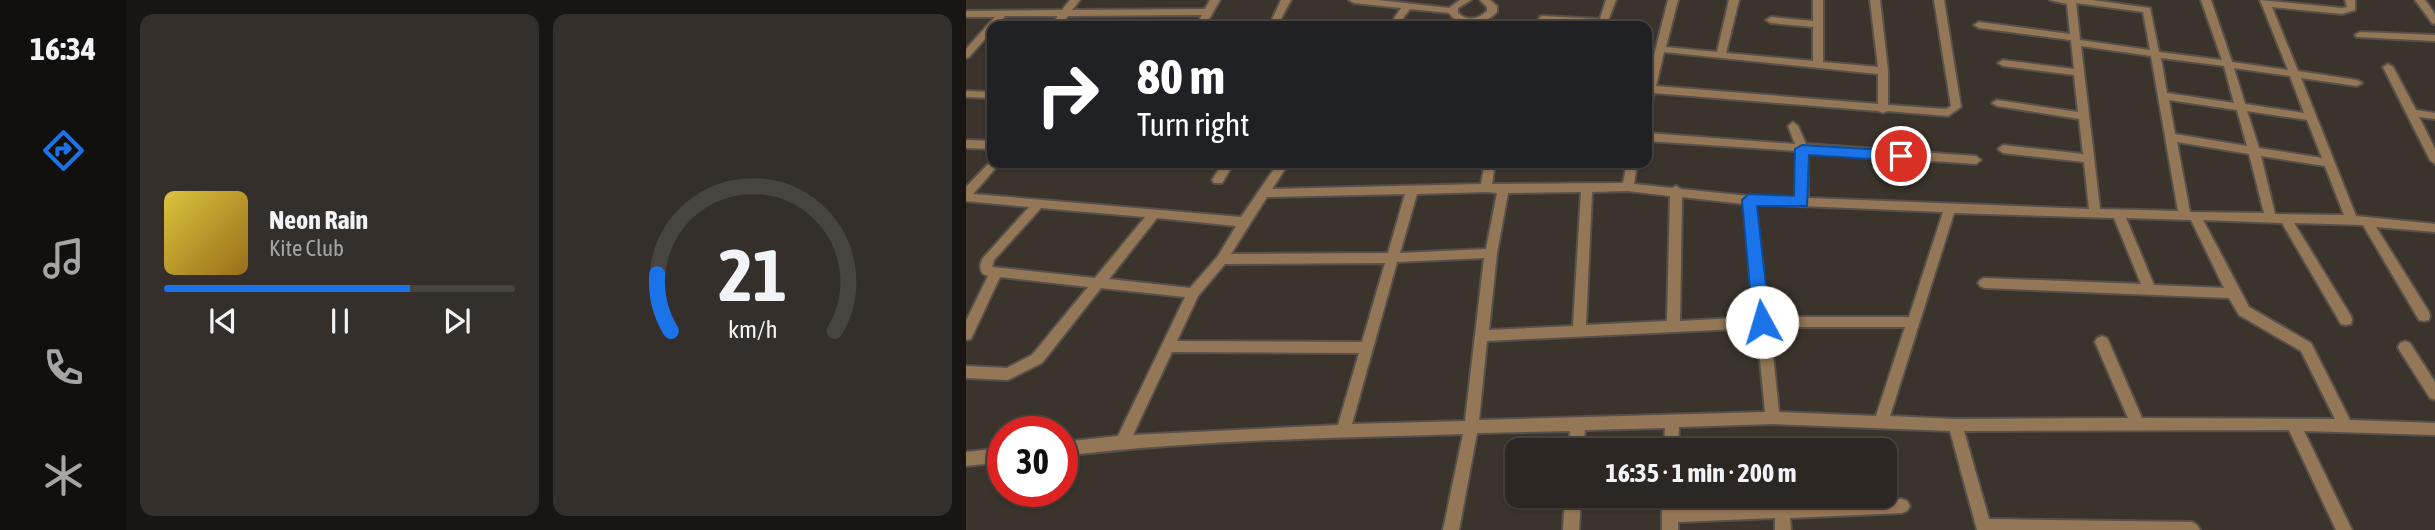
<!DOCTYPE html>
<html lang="en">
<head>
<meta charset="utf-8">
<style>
	body { margin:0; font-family:"Asap Condensed",sans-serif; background:#342f2a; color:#f1f3f6; height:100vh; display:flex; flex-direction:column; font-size:26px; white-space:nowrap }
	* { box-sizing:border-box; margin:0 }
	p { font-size:23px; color:#a6a5a5 }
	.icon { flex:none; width:38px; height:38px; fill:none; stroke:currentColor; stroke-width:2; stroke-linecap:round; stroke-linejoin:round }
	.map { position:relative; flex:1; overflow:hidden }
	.drawer { display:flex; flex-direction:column; gap:14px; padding:14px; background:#181513; width:840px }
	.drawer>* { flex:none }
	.banner { position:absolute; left:21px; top:21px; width:665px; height:147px; border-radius:14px; box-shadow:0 2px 5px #0004,0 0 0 2px #484440; background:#202124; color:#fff; overflow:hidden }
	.speed { position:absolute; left:21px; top:416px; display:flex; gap:14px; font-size:35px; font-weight:700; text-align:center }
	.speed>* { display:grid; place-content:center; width:91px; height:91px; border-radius:50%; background:#2c2722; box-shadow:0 2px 5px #0004,0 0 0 2px #484440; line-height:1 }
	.speed .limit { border:10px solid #d22; background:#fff; color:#111 }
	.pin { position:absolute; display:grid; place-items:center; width:60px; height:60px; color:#fff; margin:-30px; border:4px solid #fff; border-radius:50%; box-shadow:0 2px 7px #0007 }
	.me { position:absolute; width:77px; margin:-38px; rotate:354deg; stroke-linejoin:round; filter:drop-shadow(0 0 5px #0008) }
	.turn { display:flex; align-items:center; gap:24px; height:147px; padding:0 35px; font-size:32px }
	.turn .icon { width:91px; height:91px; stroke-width:2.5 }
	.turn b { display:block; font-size:49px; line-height:60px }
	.drawer .tile { flex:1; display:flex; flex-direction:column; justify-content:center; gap:10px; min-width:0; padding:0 24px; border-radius:14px; background:#342f2a }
	.drawer .dial { align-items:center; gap:0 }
	.dial svg { height:182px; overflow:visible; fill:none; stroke:#484440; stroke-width:7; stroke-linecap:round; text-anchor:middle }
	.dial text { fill:#f1f3f6; stroke:none }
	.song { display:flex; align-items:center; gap:21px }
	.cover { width:84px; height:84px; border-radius:10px; background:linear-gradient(135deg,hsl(50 70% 55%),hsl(40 70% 35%)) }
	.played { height:7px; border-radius:4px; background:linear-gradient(90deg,#1a73e8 70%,#484440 70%) }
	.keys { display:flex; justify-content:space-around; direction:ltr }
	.drawer .tiles { flex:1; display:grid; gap:14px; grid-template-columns:repeat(2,1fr) }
	.trip { position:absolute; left:539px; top:438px; width:392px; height:70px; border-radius:14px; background:#2c2722; box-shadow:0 2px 5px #0004,0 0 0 2px #484440; font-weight:700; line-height:70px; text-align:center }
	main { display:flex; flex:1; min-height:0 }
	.dock { display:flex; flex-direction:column; width:126px; justify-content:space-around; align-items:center; background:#12100e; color:#a6a5a5 }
	.dock .icon { width:49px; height:49px }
	.dock .active { color:#1a73e8 }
	.dock b { font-size:32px; color:#f1f3f6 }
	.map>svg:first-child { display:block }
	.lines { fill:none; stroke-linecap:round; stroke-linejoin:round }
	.minor-casing { stroke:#58514b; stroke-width:4 }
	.minor { fill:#947756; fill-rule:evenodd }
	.route { fill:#1a73e8; stroke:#114b97; stroke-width:2 }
</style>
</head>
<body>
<main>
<nav class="dock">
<b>16:34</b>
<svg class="icon active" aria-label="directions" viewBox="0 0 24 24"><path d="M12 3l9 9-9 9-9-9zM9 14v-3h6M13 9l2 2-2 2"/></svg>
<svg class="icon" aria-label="music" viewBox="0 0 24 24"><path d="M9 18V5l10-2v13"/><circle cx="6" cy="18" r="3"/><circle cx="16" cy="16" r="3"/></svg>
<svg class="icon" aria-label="phone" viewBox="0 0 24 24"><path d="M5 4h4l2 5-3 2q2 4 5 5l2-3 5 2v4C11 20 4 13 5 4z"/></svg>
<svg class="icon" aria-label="climate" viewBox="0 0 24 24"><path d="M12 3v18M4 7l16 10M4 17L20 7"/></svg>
</nav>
<section class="drawer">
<div class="tiles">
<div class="tile">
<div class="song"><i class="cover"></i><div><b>Neon Rain</b><p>Kite Club</p></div></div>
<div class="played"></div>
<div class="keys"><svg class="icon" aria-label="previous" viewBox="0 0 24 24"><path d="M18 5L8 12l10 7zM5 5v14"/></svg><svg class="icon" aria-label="pause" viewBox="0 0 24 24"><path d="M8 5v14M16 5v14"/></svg><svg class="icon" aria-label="next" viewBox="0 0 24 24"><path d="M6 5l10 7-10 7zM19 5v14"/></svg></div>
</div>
<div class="tile dial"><svg viewBox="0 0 100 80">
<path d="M14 69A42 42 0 1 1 86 69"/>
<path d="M14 69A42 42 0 0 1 8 44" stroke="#1a73e8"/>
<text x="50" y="56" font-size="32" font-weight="700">21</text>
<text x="50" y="72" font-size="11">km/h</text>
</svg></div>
</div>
</section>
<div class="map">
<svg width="1469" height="530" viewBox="0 0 1469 530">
	<rect width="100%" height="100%" fill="#3b342d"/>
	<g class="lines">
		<g class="minor-casing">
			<g id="minor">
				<polygon points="104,0 114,0 106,10 239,9 244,0 254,0 239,26 230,26 236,15 102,16 94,26 84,26 92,16 39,16 30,26 26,26 26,31 3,57 0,58 0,49 29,17 0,17 0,11 96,10"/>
				<polygon points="315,0 325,0 311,26 303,26"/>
				<path d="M383,0H412L483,8L494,0H505L492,8V13C502,22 512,19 521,11V7L514,0H524L531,6V12C517,26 495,30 483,13L444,9L431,26H423L435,8L388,3Z"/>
				<polygon points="640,0 650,0 640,26 580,22 578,26 569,26 574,17 577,16 634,19"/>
				<path d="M702,0H712L700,47L751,52L763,0H773L760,53L847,61V27L805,23L800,20L805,17L847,21V0H857V62L912,67L904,0H914L922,71V105L980,109L985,106L968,0H978L995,107L982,116L921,111L917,113L912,111L688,93L686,102L681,105V83ZM698,52L912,74V104L690,86Z"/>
				<path d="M1084,0H1126L1184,8L1193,52L1256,60L1235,0H1245L1266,62L1322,70L1294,0L1376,8L1381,7L1379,0H1389V10L1376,14L1306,7L1332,71L1391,80L1396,83L1391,86L1335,78L1390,216L1469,224V232L1410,227L1463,312L1464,316L1463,320L1458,321L1453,320L1397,225L1328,223L1385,316L1386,320L1385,324L1380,325L1375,324L1316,223L1237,220L1283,307L1345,343L1384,420L1469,423V435L1338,431L1386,530H1370L1323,430L998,431L1023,519L1226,522L1231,525L1234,530H1011L984,431L807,424L713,427L712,450H698L699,428L619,430L617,450H603L604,431L511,433L493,530H477L497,434C363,438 229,440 96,456V442L152,436L219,297L135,288L76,363L42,380L0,378V366L41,368L66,355L122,287L34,277L5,339L0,340V321L22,276L17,274C13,268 14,264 17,258L63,207L0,201V187L26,160V163H34L7,194L275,217L312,163H323L306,189L515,184L519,163H529L526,184L657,183L661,163H671L668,184L706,188L710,186L715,189L783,196L830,198L831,151L681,141V133L829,144L822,126L827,122L832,126L840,144L1010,156L1015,160L1010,164L841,152L842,198L1123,209L1118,162L1037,153L1032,149L1037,145L1117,154L1113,119L1031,106L1026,103L1031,100L1112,112L1108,75L1037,66L1032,63L1037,60L1108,69L1105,40L1013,28L1008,25L1013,22L1104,34L1101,4ZM1110,3L1177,12L1184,50L1114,40ZM1115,46L1185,56L1212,211L1134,209ZM1195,58L1258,66L1268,103L1201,93ZM1268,68L1324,76L1338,113L1279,104ZM1203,100L1271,110L1281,146L1209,134ZM1281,111L1341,120L1356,158L1293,148ZM1211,142L1283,154L1298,213L1224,212ZM1295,156L1359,166L1378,215L1309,214ZM662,191L704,196L701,321L620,325L626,192ZM520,192L531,193L520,249L434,253L451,194ZM615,192L607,326L523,330L531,253L542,193ZM439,194L422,253L265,254L301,197ZM716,197L778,204L789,317L714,321ZM789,204L977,212L943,317H802ZM75,208L179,217L129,278L26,267L28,260ZM988,213L1148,218L1175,284L1018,278L1014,280L1012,283L1014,286L1018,288L1263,298L1273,315L1335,351L1369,419L1176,418L1143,342L1141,338L1136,336L1131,338L1129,342L1162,418L989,419L924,416ZM191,218L270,226L252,256L224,288L143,279ZM1160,218L1225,220L1258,288L1188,285ZM518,258L499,421L386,424L431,262ZM419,263L396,342L211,341L232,296L259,264ZM804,327H939L910,416L813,412ZM791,328L799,412L513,420L521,341ZM206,352L393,353L372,425L167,435Z"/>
				<polygon points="1449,0 1459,0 1469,14 1469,24 1466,23"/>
				<polygon points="1394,32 1469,35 1469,41 1391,37 1389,35"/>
				<polygon points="1422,64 1427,67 1450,110 1469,113 1469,119 1453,117 1469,149 1469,164 1464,160 1417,67"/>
				<polygon points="0,91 26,92 26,98 0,97"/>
				<polygon points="0,140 26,141 26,149 0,148"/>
				<polygon points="257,163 268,163 256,183 248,183 246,180"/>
				<polygon points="1439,341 1444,343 1469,382 1469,400 1464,398 1434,351 1432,347 1434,343"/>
				<polygon points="37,448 37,462 0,466 0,452"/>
				<polygon points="599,495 615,495 613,530 597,530"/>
				<polygon points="696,495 712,495 712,507 936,499 941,501 944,506 941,511 936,513 824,518 825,530 809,530 809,518 712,522 712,530 696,530"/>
			</g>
		</g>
		<use href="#minor" class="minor"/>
	</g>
	<polygon class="route" points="836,145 935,151 942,156 935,161 843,155 841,206 791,206 804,322 796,329 787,322 776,200 783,194 828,196 829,149"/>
</svg>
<div class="speed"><div class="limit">30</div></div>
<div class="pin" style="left:935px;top:156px;background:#d93025"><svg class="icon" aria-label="arrive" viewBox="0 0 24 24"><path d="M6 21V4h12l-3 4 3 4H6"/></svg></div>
<svg class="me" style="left:796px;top:322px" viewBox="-20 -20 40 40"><circle r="19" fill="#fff"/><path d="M0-13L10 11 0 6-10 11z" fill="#1a73e8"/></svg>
<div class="trip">16:35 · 1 min · 200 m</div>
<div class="banner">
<div class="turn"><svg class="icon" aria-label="right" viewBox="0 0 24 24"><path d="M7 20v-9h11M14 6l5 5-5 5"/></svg><div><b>80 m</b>Turn right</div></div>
</div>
</div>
</main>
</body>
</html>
